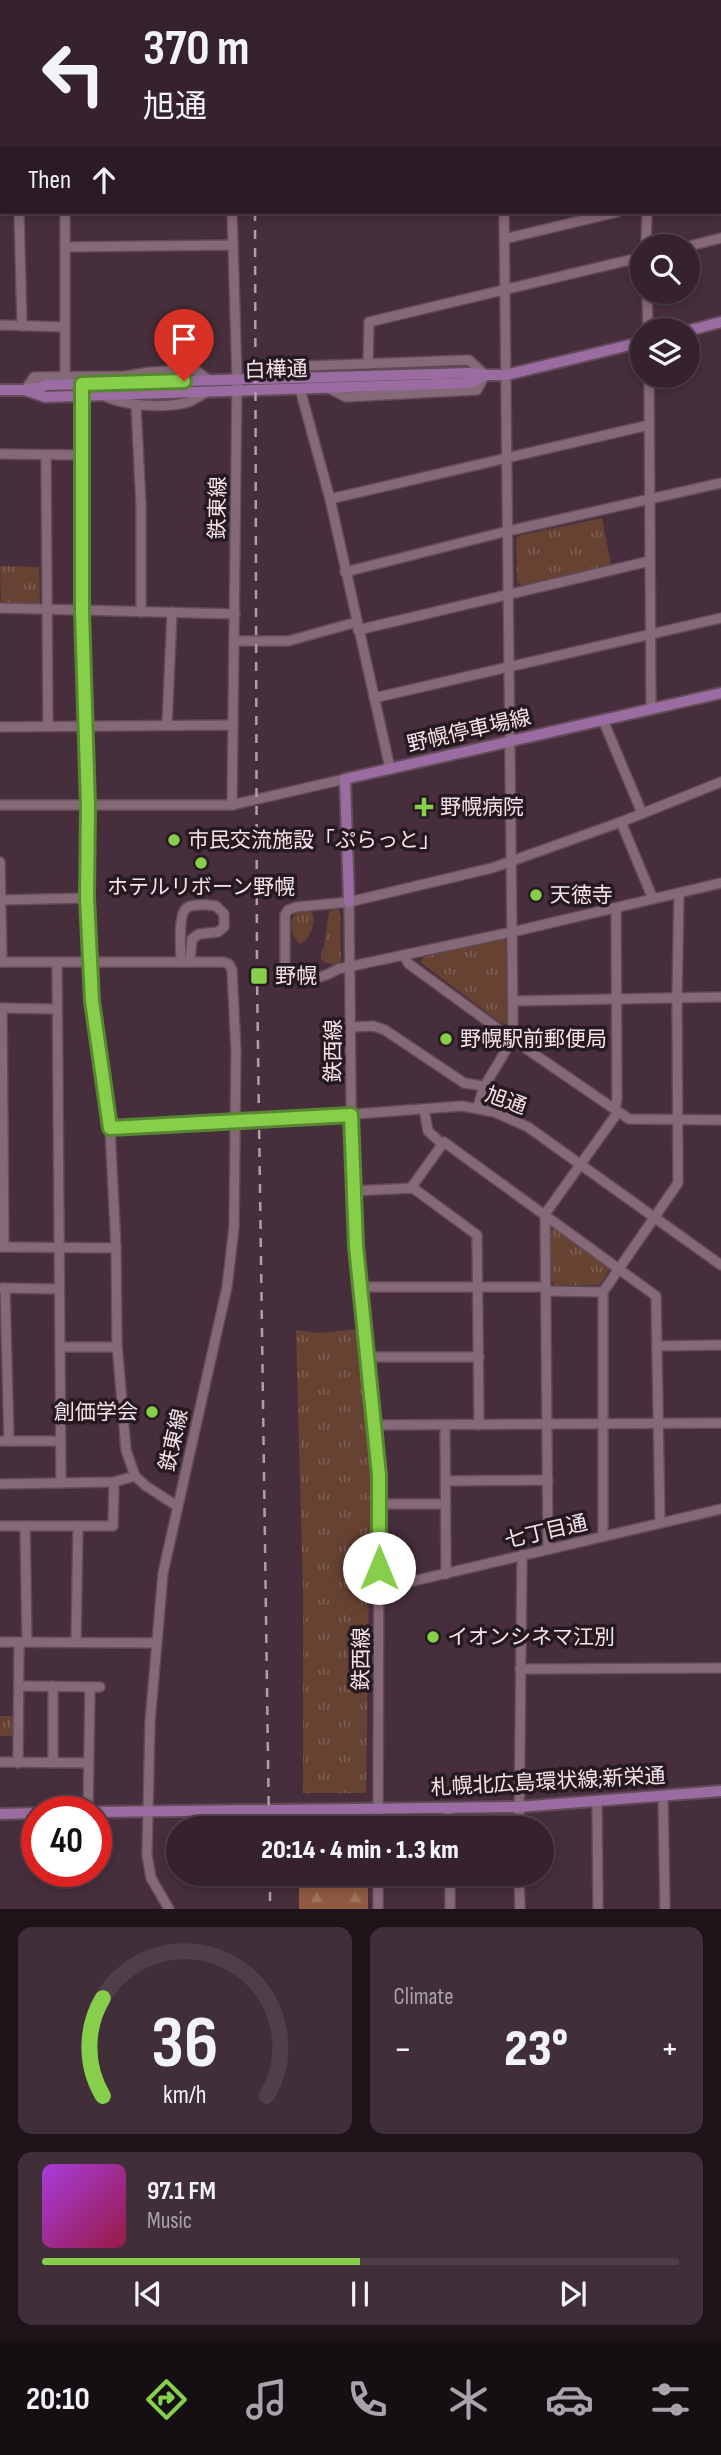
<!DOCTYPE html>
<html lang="en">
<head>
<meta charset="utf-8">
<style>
	body { margin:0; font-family:"Sofia Sans Condensed","Noto Sans JP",sans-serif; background:#402f39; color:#f1f3f6; height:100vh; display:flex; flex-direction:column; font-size:26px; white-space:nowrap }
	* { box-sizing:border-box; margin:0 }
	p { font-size:23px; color:#aaa4aa }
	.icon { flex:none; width:38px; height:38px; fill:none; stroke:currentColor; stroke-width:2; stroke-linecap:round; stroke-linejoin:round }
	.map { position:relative; height:1909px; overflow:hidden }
	.sheet { display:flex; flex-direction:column; gap:18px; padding:18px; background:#1d1319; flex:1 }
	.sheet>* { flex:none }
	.top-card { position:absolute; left:0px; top:0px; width:721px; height:214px; box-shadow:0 4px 10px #0003,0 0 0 2px #4f3f49; background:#35222d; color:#f1f3f6; overflow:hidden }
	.buttons { position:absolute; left:630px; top:234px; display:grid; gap:14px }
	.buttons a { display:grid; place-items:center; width:70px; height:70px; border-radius:50%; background:#35222d; box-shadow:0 4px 10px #0003,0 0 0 2px #4f3f49; font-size:35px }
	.speed { position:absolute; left:21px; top:1796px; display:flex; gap:14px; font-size:35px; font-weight:700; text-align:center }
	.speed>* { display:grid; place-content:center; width:91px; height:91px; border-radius:50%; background:#35222d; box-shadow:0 4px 10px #0003,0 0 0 2px #4f3f49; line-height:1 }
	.speed .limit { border:10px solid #d22; background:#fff; color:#111 }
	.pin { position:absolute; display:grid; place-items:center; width:60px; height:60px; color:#fff; margin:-72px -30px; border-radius:50% 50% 50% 0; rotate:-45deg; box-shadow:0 0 7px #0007 }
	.pin .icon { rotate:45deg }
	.me { position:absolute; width:77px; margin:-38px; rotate:0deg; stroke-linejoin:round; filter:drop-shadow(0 0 5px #0008) }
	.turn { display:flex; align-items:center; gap:24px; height:147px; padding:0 28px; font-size:32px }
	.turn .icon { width:91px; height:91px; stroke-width:2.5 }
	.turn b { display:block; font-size:49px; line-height:60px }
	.then { display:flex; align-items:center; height:66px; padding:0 28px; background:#0003; gap:14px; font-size:26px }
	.big { font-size:52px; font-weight:800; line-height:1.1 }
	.sheet .tile { flex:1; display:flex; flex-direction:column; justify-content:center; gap:10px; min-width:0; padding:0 24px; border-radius:14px; background:#402f39 }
	.sheet .dial { align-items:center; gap:0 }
	.dial svg { height:182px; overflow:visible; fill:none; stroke:#4f3f49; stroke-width:7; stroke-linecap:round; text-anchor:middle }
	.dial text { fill:#f1f3f6; stroke:none }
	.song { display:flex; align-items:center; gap:21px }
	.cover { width:84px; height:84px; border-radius:10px; background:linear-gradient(135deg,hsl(280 70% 55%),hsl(340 70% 35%)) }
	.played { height:7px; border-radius:4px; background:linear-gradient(90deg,#87cf4b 50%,#4f3f49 50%) }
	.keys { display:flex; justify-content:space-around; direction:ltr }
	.heat { display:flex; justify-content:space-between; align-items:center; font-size:38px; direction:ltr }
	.sheet .tiles { flex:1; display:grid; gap:18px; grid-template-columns:1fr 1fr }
	.tile:last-child { grid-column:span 2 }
	.trip { position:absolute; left:166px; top:1816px; width:388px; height:70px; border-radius:35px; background:#35222d; box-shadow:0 4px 10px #0003,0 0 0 2px #4f3f49; font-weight:800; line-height:70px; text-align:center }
	.dock { display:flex; height:112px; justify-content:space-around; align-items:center; background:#150e12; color:#aaa4aa }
	.dock .icon { width:49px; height:49px }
	.dock .current { color:#87cf4b }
	.dock b { font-size:32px; color:#f1f3f6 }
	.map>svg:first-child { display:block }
	.grass { fill:url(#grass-tufts) }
	.forest { fill:url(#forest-firs) }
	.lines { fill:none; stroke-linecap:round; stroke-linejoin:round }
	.minor-casing { stroke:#614b57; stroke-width:12 }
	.major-casing { stroke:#614b57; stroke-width:14 }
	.minor { stroke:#866978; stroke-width:9 }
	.major { stroke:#9a6ca1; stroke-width:10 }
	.rail { stroke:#b19da8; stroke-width:2.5; stroke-dasharray:9 9; stroke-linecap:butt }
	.route-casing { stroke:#588731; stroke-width:18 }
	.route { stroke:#87cf4b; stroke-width:12 }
	.poi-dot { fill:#87cf4b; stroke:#261a20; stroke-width:2.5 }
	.labels { text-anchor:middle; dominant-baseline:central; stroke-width:7; stroke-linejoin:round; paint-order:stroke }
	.street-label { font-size:21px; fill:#f5e4ec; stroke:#261a20 }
	.poi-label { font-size:21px; fill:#f5e4ec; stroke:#261a20; text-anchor:start }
</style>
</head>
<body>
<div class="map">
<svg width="721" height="1909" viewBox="0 0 721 1909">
	<defs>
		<pattern id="grass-tufts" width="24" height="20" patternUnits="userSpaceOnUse" patternTransform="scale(1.75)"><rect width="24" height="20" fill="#664232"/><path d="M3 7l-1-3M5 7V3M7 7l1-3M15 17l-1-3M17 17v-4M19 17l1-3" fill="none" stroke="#7c5d50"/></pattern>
		<pattern id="forest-firs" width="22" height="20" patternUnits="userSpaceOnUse" patternTransform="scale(1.75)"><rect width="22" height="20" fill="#8f5a41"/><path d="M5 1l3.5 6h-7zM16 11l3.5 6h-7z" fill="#9f725d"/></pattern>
	</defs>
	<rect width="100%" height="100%" fill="#472e3c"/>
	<g class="grass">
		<polygon points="602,518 611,565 522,586 517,582 516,538 521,535"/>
		<polygon points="0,566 39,567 40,606 1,602"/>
		<polygon points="336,908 340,912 341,961 337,965 326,963 321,960 321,954 324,946 329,912"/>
		<path d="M305,909L312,912C317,922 310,939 300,944C290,936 288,919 298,910Z"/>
		<polygon points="501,938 508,943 507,1024 501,1023 420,962 424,957"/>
		<polygon points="557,1228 611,1268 600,1285 554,1285 551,1280 550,1230"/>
		<polygon points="359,1329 371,1448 366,1793 303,1793 303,1591 296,1330 319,1333"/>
		<rect x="0" y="1716" width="13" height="20"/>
	</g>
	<g class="forest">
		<polygon points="368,1820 368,1829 299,1829 299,1822"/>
		<rect x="299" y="1874" width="69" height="35"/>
	</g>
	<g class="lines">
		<g class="minor-casing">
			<g id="minor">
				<polyline points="228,0 228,2"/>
				<polyline points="390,0 390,2"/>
				<polyline points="502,0 502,2"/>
				<polyline points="645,0 645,2"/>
				<polyline points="559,2 567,0"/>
				<polyline points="0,188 2,188"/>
				<polyline points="19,212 22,326"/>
				<polyline points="65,212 65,376"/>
				<polyline points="504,239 617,212"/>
				<polyline points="65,247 233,245"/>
				<polyline points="646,247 647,212"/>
				<polyline points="685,247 721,238"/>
				<polyline points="647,292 648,331"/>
				<polyline points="0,325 65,327"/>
				<polyline points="368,364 369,322 642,257"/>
				<polyline points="649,376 651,709"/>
				<polyline points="285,377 307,366 469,360 485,375 477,390 346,397 328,388"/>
				<polyline points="82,384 82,610 88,806 87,898 92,1001 110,1128 116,1248 117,1344 126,1450 135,1476 146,1486 177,1506"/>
				<polyline points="300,389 330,499 390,768"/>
				<polyline points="25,390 34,377 125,376 150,372 195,370 209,380"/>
				<path d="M102,395C123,406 162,408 185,403C192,402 199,396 205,393"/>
				<polyline points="136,405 141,506 141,612"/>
				<polyline points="0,454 81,455"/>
				<polyline points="46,455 48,726"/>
				<polyline points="330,499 649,425"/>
				<polyline points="345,572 508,531 721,483"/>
				<polyline points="0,608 235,614"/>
				<polyline points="358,630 650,561"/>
				<polyline points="234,641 288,641 357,622"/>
				<polyline points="374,698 721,618"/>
				<polyline points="603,720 642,813"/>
				<polyline points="167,725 172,612"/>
				<polyline points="0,727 233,725"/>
				<path d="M721,782L621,822L492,868L349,902L296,907L288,910L285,915V966L293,977C310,981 323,978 338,969L512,932L721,883"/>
				<polyline points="0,805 232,805 345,779"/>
				<polyline points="232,805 237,379 232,212"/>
				<polyline points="621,822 653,899"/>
				<polyline points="0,862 2,962"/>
				<polyline points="1,900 87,898"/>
				<polyline points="349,902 352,1191 379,1475 378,1829"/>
				<polyline points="404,956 409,964 512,1039 629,1119 721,1120"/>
				<polyline points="0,962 223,962 229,964 232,970 236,1051 234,1227 227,1287 163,1573 150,1722 147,1855 151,1878 169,1909"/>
				<polyline points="57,962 61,1483"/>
				<path d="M181,962C181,950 177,912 188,907C195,904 209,905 216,906L224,914V927L218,932L199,934L192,939L190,962"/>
				<polyline points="513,1001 721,997"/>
				<polyline points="0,1008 57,1009"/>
				<polyline points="2,1008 4,1247"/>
				<polyline points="351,1027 373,1026 385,1030 464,1083 483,1086"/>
				<path d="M478,1108C483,1076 507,1060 513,1030L504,212"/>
				<polyline points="424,1109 428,1131 442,1144"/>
				<polyline points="615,1109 617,1099 616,908"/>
				<polyline points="110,1128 235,1123 462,1106 494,1112 528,1127 721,1265"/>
				<polyline points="411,1188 444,1142 656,1296 660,1523"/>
				<polyline points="352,1191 413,1188 477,1235 479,1425"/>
				<polyline points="0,1247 116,1248"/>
				<polyline points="360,1287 546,1287"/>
				<polyline points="2,1288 59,1289"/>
				<polyline points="5,1288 9,1441"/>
				<polyline points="546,1291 603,1292"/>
				<polyline points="657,1346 721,1345"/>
				<polyline points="60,1347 117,1347"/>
				<polyline points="367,1357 479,1357"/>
				<polyline points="374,1425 721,1423"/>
				<polyline points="445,1425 446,1574"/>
				<polyline points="0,1441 61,1441"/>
				<polyline points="445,1481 548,1480"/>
				<polyline points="0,1484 114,1482 135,1476"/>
				<polyline points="379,1504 445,1504"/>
				<polyline points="0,1526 113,1526 114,1482"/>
				<polyline points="25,1526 27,1642"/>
				<polyline points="603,1536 603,1292 678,1183 677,998 679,893"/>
				<polyline points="548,1549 545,1214 618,1112"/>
				<polyline points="379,1589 721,1509"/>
				<polyline points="0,1642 156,1643"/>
				<polyline points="76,1642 78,1526"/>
				<polyline points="520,1669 721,1668"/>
				<polyline points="19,1686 100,1687"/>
				<polyline points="53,1686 53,1763"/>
				<polyline points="0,1762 88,1763"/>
				<polyline points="18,1763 19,1642"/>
				<polyline points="663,1796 665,1909"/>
				<polyline points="597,1801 598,1909"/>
				<polyline points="448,1808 449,1829"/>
				<polyline points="88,1811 90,1687"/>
				<polyline points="519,1829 522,1555"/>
				<polyline points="378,1874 378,1909"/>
				<polyline points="450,1874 450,1909"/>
				<polyline points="519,1874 520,1909"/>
			</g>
		</g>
		<g class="major-casing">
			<g id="major">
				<polyline points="687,331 721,322"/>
				<polyline points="0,390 25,390 48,385 471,373 485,375 506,375 642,342"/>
				<polyline points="25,390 45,397 470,383 485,375"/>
				<polyline points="349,902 345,779 721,693"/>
				<polyline points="96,1812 518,1807 721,1791"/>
				<polyline points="0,1814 37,1813"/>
			</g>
		</g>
		<use href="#minor" class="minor"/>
		<use href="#major" class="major"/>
		<g class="rail">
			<polyline points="254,0 254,2"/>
			<polyline points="255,212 257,977 269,1829"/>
			<polyline points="270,1874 270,1909"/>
		</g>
	</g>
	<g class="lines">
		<g class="route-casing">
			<polyline id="route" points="184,381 82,384 82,610 88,806 87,898 92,1001 110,1128 351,1115 356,1246 379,1475 379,1568"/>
		</g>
		<use href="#route" class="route"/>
	</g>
	<g class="poi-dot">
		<path d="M420.5 796.5h7v7h7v7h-7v7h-7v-7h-7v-7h7z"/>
		<circle cx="174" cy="840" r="7"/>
		<circle cx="201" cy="863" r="7"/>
		<circle cx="536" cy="895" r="7"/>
		<rect x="250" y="967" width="18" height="18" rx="3.5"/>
		<circle cx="446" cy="1039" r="7"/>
		<circle cx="152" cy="1412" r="7"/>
		<circle cx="433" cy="1637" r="7"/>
	</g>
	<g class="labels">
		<g class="street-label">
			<text transform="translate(276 370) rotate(-2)">白樺通</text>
			<text transform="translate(218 508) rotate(-89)">鉄東線</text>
			<text transform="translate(469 731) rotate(-13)">野幌停車場線</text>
			<text transform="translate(333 1051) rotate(-90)">鉄西線</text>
			<text transform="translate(506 1101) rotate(20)">旭通</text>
			<text transform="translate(174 1440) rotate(-77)">鉄東線</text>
			<text transform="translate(546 1532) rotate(-13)">七丁目通</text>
			<text transform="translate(361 1659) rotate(-90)">鉄西線</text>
			<text transform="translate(548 1782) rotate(-3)">札幌北広島環状線;新栄通</text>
		</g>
		<g class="poi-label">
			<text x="440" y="807">野幌病院</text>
			<text x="188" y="840">市民交流施設「ぷらっと」</text>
			<text x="201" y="887" text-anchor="middle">ホテルリボーン野幌</text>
			<text x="550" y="895">天徳寺</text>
			<text x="275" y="976">野幌</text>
			<text x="460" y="1039">野幌駅前郵便局</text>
			<text x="138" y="1412" text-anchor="end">創価学会</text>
			<text x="447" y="1637">イオンシネマ江別</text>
		</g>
	</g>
</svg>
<div class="buttons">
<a><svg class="icon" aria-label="search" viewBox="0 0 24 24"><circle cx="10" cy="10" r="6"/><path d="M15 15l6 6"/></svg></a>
<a><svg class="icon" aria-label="layers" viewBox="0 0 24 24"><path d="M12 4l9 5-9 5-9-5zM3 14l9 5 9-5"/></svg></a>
</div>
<div class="speed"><div class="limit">40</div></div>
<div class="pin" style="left:184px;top:381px;background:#d93025"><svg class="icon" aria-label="arrive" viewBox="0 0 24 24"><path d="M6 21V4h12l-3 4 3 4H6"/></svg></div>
<svg class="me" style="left:379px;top:1568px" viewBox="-20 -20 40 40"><circle r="19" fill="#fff"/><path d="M0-13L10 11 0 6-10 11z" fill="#87cf4b"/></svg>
<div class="trip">20:14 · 4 min · 1.3 km</div>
<div class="top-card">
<div class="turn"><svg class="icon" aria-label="left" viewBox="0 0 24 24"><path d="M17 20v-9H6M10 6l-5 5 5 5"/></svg><div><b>370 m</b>旭通</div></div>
<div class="then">Then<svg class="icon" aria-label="ahead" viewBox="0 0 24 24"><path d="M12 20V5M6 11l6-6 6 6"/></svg></div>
</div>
</div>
<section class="sheet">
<div class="tiles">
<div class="tile dial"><svg viewBox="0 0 100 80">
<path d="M14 69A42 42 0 1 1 86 69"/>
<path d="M14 69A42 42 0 0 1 14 26" stroke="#87cf4b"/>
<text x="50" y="56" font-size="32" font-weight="700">36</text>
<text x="50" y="72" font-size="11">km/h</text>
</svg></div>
<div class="tile"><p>Climate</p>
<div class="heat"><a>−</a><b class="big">23°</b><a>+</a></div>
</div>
<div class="tile">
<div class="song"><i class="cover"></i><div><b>97.1 FM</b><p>Music</p></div></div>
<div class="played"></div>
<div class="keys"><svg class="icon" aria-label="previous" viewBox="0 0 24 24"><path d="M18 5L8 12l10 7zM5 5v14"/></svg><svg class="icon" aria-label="pause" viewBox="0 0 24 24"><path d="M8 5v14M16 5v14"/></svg><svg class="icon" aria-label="next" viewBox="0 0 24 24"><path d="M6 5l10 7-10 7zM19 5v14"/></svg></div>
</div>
</div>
</section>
<nav class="dock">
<b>20:10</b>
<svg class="icon current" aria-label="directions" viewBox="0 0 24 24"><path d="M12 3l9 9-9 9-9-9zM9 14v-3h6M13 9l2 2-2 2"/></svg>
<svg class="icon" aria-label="music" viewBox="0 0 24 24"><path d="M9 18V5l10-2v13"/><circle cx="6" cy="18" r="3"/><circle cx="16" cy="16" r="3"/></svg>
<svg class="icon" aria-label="phone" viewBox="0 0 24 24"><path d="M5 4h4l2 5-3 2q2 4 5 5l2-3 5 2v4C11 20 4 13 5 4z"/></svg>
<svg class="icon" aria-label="climate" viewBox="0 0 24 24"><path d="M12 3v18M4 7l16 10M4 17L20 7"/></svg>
<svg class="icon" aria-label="car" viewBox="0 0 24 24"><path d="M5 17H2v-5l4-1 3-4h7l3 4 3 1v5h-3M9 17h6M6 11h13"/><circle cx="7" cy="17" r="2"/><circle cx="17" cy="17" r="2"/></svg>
<svg class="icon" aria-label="filters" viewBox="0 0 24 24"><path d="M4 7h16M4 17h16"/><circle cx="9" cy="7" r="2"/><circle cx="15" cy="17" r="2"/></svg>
</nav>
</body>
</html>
